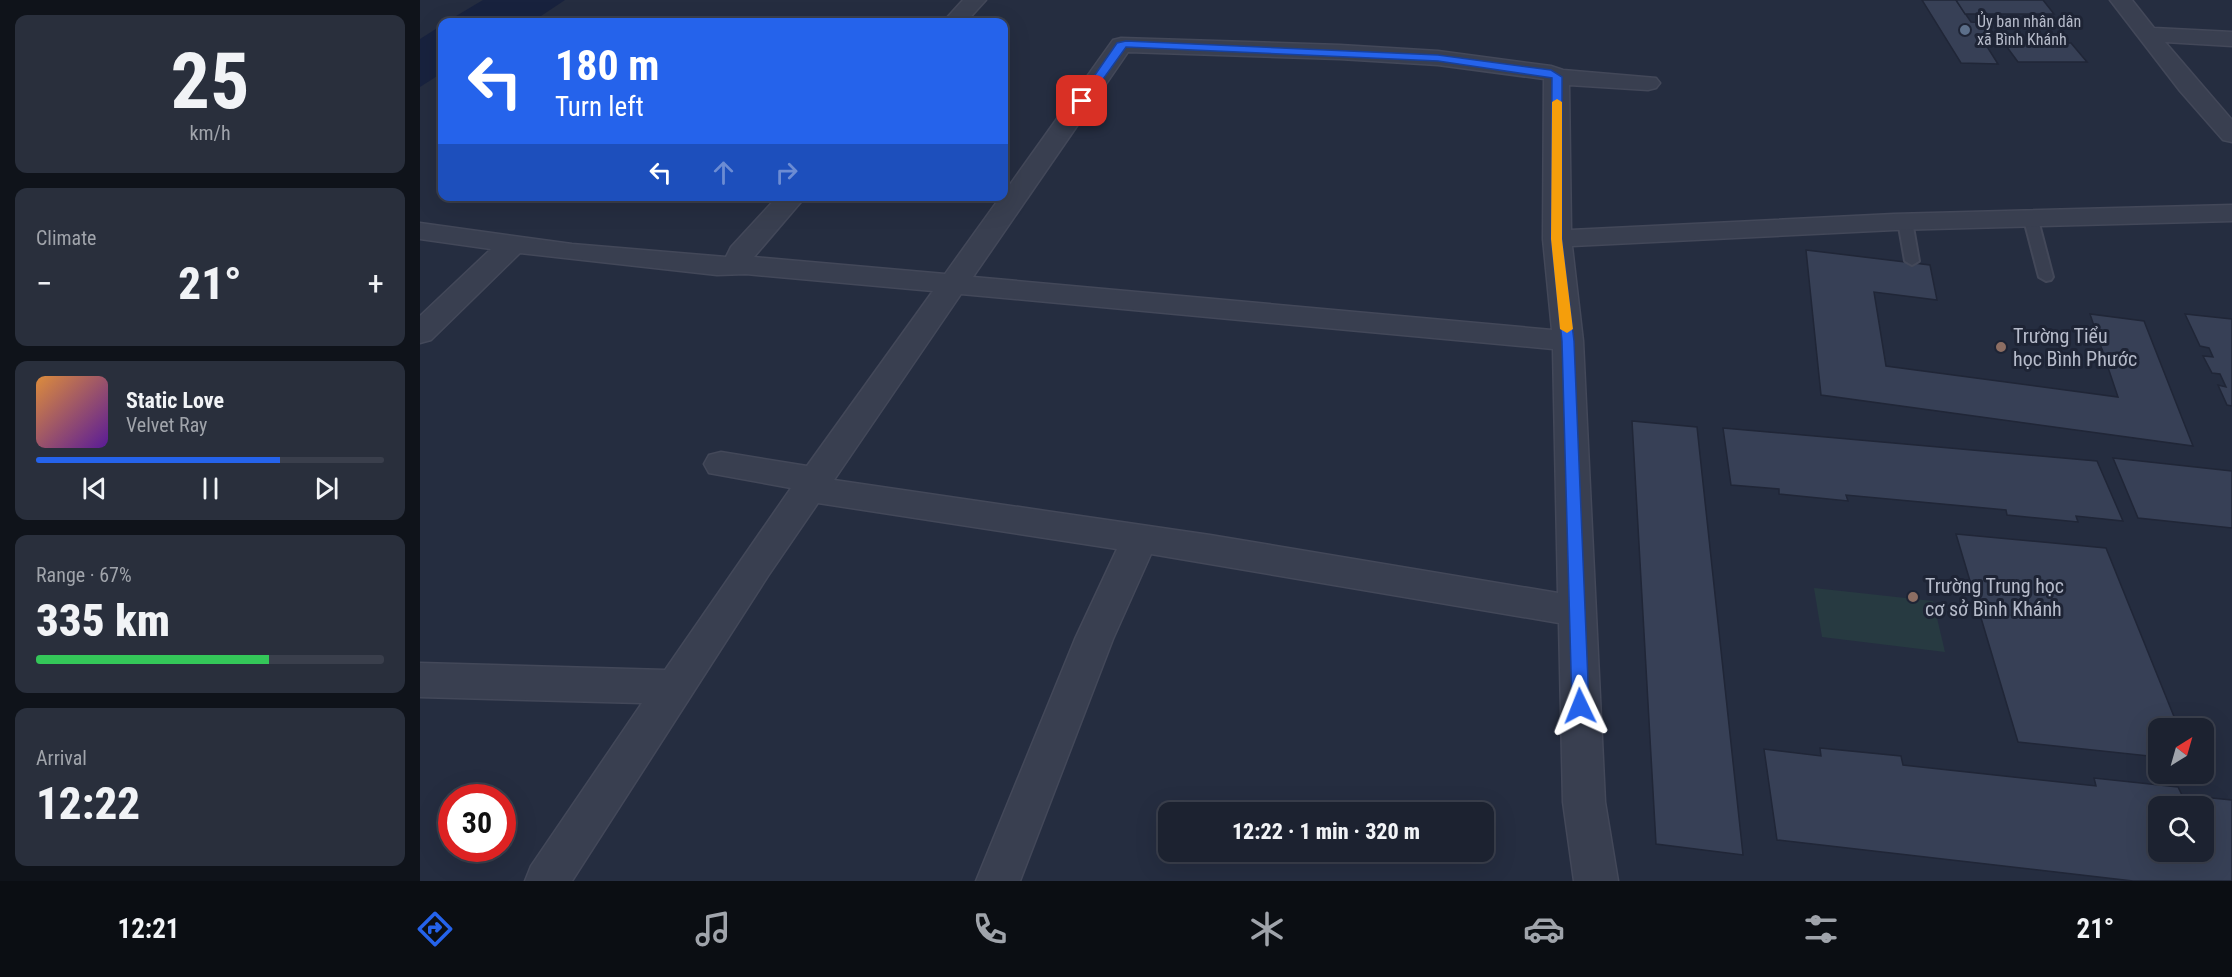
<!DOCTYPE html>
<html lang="en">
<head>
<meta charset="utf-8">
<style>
	body { margin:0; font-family:"Roboto Condensed",sans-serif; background:#292f3c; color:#f1f3f6; height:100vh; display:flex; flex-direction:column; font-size:22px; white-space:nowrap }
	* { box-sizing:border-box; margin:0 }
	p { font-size:20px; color:#a0a4ab }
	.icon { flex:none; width:33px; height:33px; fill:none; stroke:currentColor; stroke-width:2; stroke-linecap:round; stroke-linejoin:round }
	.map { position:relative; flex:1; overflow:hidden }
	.sheet { display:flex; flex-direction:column; gap:15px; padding:15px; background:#0f131a; width:420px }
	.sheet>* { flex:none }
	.top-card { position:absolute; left:18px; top:18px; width:570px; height:183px; border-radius:12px; box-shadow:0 6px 24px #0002,0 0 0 2px #3a3f4c; background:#2563eb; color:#fff; overflow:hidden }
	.needle { width:39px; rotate:37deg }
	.buttons { position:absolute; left:1728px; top:718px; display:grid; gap:12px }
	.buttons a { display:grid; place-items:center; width:66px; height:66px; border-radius:12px; background:#1c2230; box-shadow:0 6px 24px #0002,0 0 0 2px #3a3f4c; font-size:30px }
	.speed { position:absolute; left:18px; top:784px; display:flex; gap:12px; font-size:30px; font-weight:700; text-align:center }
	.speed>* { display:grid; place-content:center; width:78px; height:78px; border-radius:50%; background:#1c2230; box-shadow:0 6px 24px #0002,0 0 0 2px #3a3f4c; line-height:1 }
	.speed .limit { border:9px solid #d22; background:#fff; color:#111 }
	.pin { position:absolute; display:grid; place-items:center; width:51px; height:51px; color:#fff; margin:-26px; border-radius:12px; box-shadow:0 3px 9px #0006 }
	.me { position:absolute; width:66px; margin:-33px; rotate:358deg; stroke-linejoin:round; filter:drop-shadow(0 0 4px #0008) }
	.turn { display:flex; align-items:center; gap:21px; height:126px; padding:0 18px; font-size:27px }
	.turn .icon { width:78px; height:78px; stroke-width:2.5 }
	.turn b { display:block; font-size:42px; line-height:51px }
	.lanes { display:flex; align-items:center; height:57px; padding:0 18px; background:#0003; justify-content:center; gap:30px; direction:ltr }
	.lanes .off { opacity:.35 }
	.big { font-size:45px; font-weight:800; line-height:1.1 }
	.sheet .tile { flex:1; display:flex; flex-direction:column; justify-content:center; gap:9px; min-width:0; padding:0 21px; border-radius:12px; background:#292f3c }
	.sheet .dial { align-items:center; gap:0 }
	.dial b { font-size:78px; line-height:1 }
	.song { display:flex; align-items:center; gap:18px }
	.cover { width:72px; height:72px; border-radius:9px; background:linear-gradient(135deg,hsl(30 70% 55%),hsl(270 70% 35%)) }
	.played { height:6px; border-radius:3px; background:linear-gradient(90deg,#2563eb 70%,#3a3f4c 70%) }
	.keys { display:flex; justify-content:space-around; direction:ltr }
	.heat { display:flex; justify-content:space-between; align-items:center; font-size:33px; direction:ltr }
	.charge { height:9px; border-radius:4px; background:linear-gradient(90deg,#34c759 67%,#3a3f4c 0) }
	.trip { position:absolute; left:738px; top:802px; width:336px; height:60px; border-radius:12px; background:#1c2230; box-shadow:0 6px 24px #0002,0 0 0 2px #3a3f4c; font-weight:800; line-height:60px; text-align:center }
	.menu { display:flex; height:96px; justify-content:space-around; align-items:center; background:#0b0e13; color:#a0a4ab }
	.menu .icon { width:42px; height:42px }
	.menu .current { color:#2563eb }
	.menu b { font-size:27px; color:#f1f3f6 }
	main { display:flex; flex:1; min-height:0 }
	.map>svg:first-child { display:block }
	.green { fill:#273a41 }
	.water { fill:#18223e }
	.building { fill:#374056; stroke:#202637; stroke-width:1.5; fill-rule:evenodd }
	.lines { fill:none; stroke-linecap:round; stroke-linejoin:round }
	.lane-casing { stroke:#434859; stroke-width:4 }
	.street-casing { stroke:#434859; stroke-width:3 }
	.lane { fill:#393f50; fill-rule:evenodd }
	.street { fill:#393f50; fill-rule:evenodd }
	.route { fill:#2563eb; stroke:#184099; stroke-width:1.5 }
	.slow { fill:#f59e0b }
	.service-dot { fill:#5c6f8a; stroke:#1e2435; stroke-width:2 }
	.education-dot { fill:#8d6e63; stroke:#1e2435; stroke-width:2 }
	.labels { text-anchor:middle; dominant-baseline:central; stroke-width:6; stroke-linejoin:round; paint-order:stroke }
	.far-poi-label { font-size:16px; fill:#b6bbca; stroke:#1e2435; text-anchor:start }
	.poi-label { font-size:20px; fill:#b6bbca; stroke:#1e2435; text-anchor:start }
</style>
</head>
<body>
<main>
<section class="sheet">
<div class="tile dial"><b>25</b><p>km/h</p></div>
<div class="tile"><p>Climate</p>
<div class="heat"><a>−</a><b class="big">21°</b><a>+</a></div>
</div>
<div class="tile">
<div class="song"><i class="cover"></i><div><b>Static Love</b><p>Velvet Ray</p></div></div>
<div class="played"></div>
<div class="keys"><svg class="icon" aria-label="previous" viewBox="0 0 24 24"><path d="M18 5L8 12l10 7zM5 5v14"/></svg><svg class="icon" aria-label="pause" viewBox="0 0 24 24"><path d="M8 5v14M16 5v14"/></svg><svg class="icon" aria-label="next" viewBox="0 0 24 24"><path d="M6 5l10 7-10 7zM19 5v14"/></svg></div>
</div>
<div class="tile"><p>Range · 67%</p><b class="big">335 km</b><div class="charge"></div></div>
<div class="tile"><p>Arrival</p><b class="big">12:22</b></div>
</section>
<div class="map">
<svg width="1812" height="881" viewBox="0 0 1812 881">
	<rect width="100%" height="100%" fill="#252d40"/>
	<polygon class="green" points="1394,588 1513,601 1525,652 1402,637"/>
	<g class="water">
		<polygon points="63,0 145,0 112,22 26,22"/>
		<polygon points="22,25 22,73 0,87 0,39"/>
	</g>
	<g class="building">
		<polygon points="1502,0 1536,0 1551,22 1565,23 1575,37 1561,37 1578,64 1541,63"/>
		<polygon points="1536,0 1623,0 1634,14 1545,14"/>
		<polygon points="1584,43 1651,43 1667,62 1598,62"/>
		<polygon points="1386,250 1510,265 1517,300 1454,292 1466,366 1698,397 1670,314 1724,321 1773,446 1401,395"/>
		<polygon points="1765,314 1812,319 1812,406 1807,405 1798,385 1806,387 1800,374 1792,373 1783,356 1793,357 1789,348 1780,346"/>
		<polygon points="1212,421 1277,427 1323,855 1236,844"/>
		<polygon points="1303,428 1677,461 1703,521 1656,516 1658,522 1587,515 1586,510 1426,495 1428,501 1359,494 1359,489 1311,485"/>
		<polygon points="1693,458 1812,471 1812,528 1718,518"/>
		<polygon points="1536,534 1686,548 1759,729 1738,729 1738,757 1598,742"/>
		<path d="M1400,748L1481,756L1483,765L1676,786L1674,778L1758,787L1762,795L1812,800V881H1713L1357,840L1344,749L1401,756ZM1738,807H1784V852H1738Z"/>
	</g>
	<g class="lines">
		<g class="lane-casing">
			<g id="lane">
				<polygon points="1610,212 1617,216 1633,277 1631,280 1626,281 1619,277 1603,216"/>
				<polygon points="1485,217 1492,221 1499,261 1492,265 1485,261 1478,221"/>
			</g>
		</g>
		<g class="street-casing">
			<g id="street">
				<polygon points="543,0 566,0 546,22 523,22"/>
				<polygon points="1690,0 1712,0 1734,28 1812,32 1812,46 1745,42 1812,120 1812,142 1803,140 1760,91"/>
				<path d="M701,38L920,45L1018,51L1131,66L1143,70L1236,78L1240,83L1236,88L1228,90L1149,85L1151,230L1474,214L1812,205V221L1474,230L1152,246L1163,341L1185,802L1198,881H1154L1143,802L1139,623L731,554L693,639L600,881H556L655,639L697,549L398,503L348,576L152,881H105L111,866L222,703L0,697V663L245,670L371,488L289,473L284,464L289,455L301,452L387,466L513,291L326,274L297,275L100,253L11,340L0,343V316L71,249L0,239V223L152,244L306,257L311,247L358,196H386L334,257L525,274L581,196H584V193L693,40ZM708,52L920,59L1018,65L1124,79L1123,239L1132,330L553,277ZM541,294L1133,349L1138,593L790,535L414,480Z"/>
			</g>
		</g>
		<use href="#lane" class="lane"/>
		<use href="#street" class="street"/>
	</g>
	<polygon class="route" points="706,41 1018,55 1131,70 1142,77 1142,239 1154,341 1169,706 1166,711 1160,713 1155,711 1152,706 1142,341 1131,239 1132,78 1018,61 706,47 666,103 659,103 657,101 697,43"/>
	<polygon class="slow" points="1137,99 1142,102 1142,239 1153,329 1147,333 1140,329 1131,239 1132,102"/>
	<circle class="service-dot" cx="1545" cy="30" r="6"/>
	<g class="education-dot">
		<circle cx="1581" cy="347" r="6"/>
		<circle cx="1493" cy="597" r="6"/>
	</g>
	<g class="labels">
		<g class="far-poi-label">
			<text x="1557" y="21">Ủy ban nhân dân<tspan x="1557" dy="18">xã Bình Khánh</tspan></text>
		</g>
		<g class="poi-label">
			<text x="1593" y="336">Trường Tiểu<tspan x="1593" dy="23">học Bình Phước</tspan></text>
			<text x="1505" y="586">Trường Trung học<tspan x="1505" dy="23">cơ sở Bình Khánh</tspan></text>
		</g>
	</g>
</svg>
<div class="buttons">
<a><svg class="needle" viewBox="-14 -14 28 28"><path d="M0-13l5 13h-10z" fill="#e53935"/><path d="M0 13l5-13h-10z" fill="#a0a4ab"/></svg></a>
<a><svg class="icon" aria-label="search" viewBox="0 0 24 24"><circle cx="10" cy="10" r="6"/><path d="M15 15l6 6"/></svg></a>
</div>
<div class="speed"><div class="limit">30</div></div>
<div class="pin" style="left:662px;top:101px;background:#d93025"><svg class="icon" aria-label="arrive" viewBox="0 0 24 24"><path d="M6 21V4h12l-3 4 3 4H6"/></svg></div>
<svg class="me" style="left:1160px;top:706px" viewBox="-20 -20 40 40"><path d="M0-17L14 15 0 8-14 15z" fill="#2563eb" stroke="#fff" stroke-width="4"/></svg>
<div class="trip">12:22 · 1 min · 320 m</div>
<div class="top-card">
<div class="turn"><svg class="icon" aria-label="left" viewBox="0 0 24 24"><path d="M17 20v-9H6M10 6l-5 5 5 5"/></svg><div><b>180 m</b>Turn left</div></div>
<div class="lanes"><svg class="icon" aria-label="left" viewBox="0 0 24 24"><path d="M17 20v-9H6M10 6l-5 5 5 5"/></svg><svg class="icon off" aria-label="ahead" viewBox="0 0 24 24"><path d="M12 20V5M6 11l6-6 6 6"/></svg><svg class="icon off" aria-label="right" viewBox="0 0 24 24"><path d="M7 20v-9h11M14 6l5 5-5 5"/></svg></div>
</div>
</div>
</main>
<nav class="menu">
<b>12:21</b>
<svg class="icon current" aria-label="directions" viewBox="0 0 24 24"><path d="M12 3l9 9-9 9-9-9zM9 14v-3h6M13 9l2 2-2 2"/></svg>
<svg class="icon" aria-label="music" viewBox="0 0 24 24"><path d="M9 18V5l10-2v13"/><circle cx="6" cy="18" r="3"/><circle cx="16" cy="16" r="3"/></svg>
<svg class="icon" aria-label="phone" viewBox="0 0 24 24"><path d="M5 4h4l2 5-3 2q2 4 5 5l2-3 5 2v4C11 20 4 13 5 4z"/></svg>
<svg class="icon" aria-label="climate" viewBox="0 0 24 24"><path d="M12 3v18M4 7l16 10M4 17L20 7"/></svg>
<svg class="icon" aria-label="car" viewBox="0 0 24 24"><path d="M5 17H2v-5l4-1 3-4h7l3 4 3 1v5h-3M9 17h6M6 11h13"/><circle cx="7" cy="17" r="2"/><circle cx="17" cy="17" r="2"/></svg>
<svg class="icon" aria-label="filters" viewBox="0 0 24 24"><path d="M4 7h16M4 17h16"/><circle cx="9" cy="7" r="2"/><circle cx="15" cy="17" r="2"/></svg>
<b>21°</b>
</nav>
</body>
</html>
